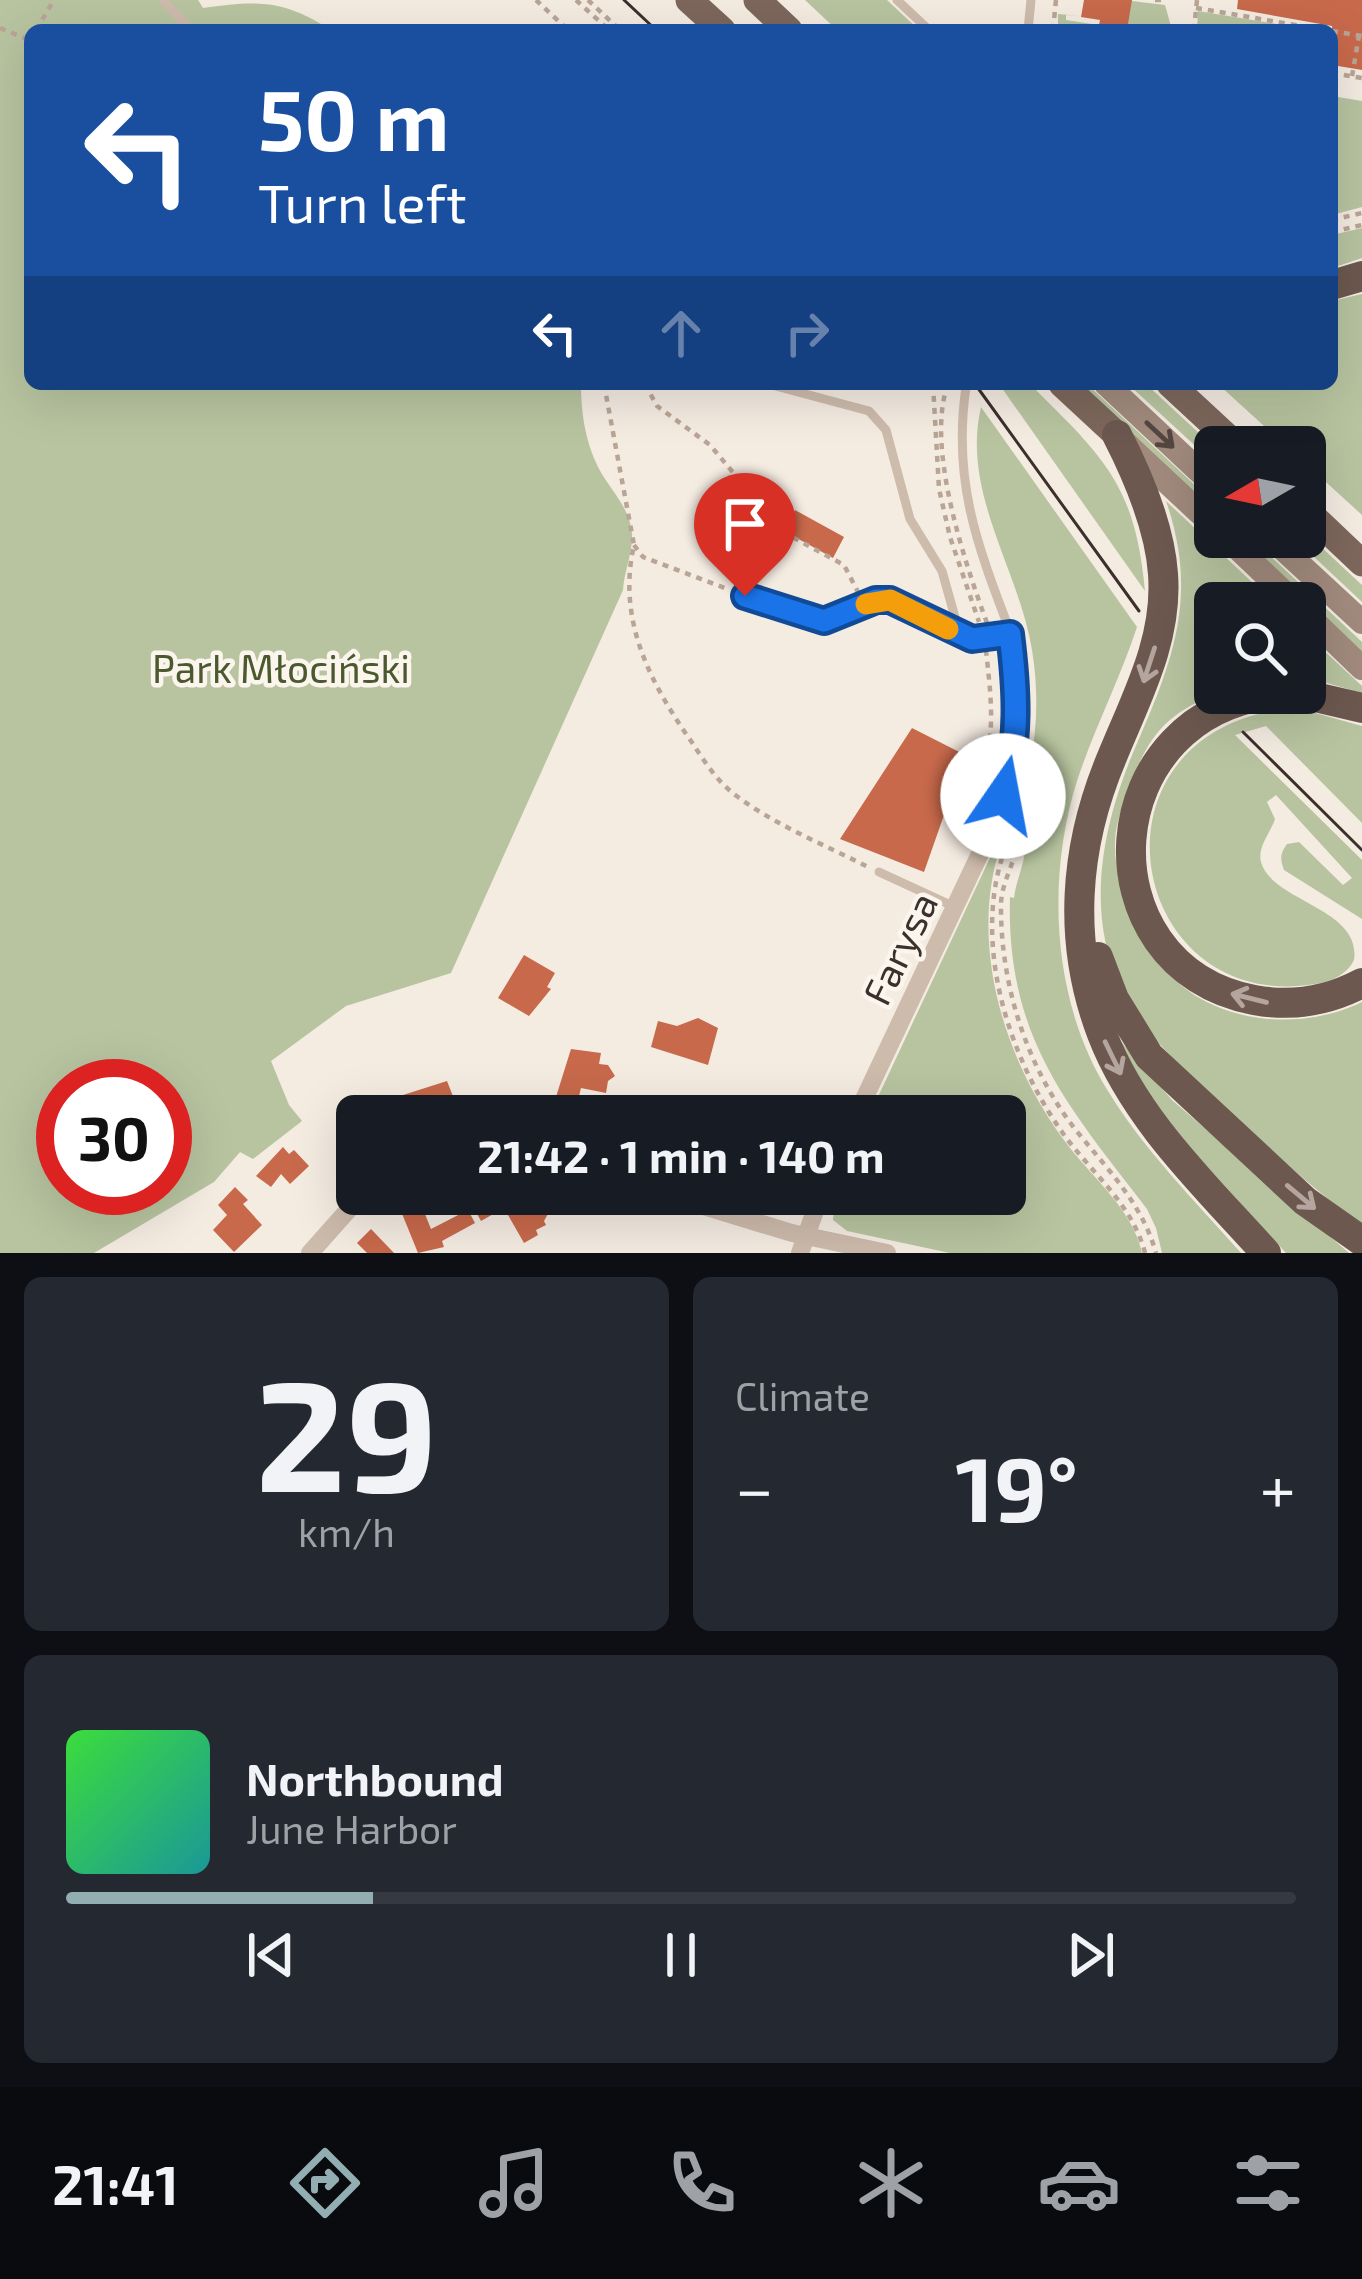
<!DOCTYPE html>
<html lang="en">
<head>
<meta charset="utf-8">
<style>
	body { margin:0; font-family:"Exo 2",sans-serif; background:#242831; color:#f1f3f6; height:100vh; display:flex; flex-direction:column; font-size:45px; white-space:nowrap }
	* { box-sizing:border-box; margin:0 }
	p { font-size:39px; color:#9ea1a6 }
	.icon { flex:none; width:66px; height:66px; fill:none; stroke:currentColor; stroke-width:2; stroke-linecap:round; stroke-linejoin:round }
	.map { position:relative; height:1253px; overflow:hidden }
	.details { display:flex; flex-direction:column; gap:24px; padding:24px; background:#0d0f14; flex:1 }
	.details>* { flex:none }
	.banner { position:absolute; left:24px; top:24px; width:1314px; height:366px; border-radius:18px; box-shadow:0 12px 48px #0002; background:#1a4fa0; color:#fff; overflow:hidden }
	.needle { width:78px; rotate:261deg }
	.fabs { position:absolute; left:1194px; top:426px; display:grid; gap:24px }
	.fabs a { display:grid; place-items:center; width:132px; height:132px; border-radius:18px; background:#171b24; box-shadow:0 12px 48px #0002; font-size:60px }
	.speed { position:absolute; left:36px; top:1059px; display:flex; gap:24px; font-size:60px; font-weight:700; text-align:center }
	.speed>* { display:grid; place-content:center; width:156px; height:156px; border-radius:50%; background:#171b24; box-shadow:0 12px 48px #0002; line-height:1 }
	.speed .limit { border:18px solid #d22; background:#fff; color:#111 }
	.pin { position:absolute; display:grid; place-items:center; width:102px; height:102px; color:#fff; margin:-123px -51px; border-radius:50% 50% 50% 0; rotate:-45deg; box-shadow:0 0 12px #0007 }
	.pin .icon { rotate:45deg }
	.me { position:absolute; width:132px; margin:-66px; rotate:12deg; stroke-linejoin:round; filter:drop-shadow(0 0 9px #0008) }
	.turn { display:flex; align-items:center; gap:42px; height:252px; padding:0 36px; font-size:54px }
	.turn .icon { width:156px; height:156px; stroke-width:2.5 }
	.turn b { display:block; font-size:84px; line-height:102px }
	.lanes { display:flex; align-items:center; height:114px; padding:0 36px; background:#0003; justify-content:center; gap:60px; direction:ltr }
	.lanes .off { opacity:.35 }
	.big { font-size:90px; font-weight:700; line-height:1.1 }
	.details .tile { flex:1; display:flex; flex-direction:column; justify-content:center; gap:18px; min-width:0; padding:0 42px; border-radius:18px; background:#242831 }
	.details .dial { align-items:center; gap:0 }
	.dial b { font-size:156px; line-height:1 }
	.song { display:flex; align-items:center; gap:36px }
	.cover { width:144px; height:144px; border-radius:18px; background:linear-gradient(135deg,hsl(120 70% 55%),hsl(180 70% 35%)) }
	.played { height:12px; border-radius:6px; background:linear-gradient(90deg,#92aeb2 25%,#363941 25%) }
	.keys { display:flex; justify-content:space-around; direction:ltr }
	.heat { display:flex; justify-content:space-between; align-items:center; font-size:66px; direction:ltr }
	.details .tiles { flex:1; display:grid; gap:24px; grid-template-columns:1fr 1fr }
	.tile:last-child { grid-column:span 2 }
	.trip { position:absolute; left:336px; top:1095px; width:690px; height:120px; border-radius:18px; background:#171b24; box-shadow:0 12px 48px #0002; font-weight:700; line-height:120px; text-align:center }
	.dock { display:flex; height:192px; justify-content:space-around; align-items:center; background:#090b0e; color:#9ea1a6 }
	.dock .icon { width:84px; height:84px }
	.dock .active { color:#92aeb2 }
	.dock b { font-size:54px; color:#f1f3f6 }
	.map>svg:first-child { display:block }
	.green { fill:#b8c4a0; fill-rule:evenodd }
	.building { fill:#c8694b }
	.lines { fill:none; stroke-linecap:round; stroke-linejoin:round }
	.path { stroke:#b9a596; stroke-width:4.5; stroke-dasharray:6 6; stroke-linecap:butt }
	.service { stroke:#cdbbac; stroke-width:9 }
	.minor { stroke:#cdbbac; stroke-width:18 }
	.secondary { stroke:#a18a7d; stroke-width:24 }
	.primary { stroke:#7d675c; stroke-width:27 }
	.trunk { stroke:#6c584f; stroke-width:30 }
	.tram { stroke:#3b302b; stroke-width:3 }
	.oneway { stroke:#544640 }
	.oneway2 { stroke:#b4a69e }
	.route-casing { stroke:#114b97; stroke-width:30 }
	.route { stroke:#1a73e8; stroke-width:21 }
	.slow { stroke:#f59e0b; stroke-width:21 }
	.labels { text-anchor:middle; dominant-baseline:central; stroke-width:9; stroke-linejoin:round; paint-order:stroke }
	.park-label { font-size:39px; fill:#4a5a2e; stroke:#fbf5ee }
	.street-label { font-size:39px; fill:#3b302b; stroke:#fbf5ee }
</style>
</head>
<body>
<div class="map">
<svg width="1362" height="1253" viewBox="0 0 1362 1253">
	<rect width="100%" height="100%" fill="#f4ebe1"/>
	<g class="green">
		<path d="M0,0H198L203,8C259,0 284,0 331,30H30V384H581C581,412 585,441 598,467C610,490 630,507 632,534C633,552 624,572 623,590L451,973L346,1006L271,1061L289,1105L302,1121L253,1159L240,1152L214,1182L94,1253H0ZM63,1086H165V1188H63Z"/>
		<polygon points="805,0 887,0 919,30 837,30"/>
		<polygon points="1124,0 1165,5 1172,30 1093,30 1081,25 1079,30 1058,30 1058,14 1081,16 1066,15 1066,20 1118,28"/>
		<polygon points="1198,11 1307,29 1197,30"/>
		<polygon points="1332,96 1362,101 1362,207 1332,215"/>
		<polygon points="1362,228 1362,258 1332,268 1332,235"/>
		<polygon points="1362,294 1362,515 1305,463 1305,447 1287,447 1218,384 1332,384 1332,301"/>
		<path d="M999,384H1030C1103,457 1135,483 1145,591Z"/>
		<polygon points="1078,384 1087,384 1215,504 1215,514"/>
		<polygon points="1128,384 1146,384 1215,448 1215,464"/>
		<path d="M981,407L1137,627C1120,679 1094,729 1077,781C1046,879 1052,1002 1108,1091C1144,1150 1195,1201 1241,1253H1162L1156,1228L1147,1209C1067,1105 1006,1037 1010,897L1014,898C1017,871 1037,844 1014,824C1034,767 1042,710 1032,650C1019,569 961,493 981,407Z"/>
		<path d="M1166,501L1274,603H1215V693H1219C1171,711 1150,732 1132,781C1125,801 1115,822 1115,843C1114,867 1123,893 1133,914C1144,937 1153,959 1172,977C1220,1025 1303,1031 1362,1002V1225C1312,1188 1268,1148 1223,1106C1186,1071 1143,1035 1121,988C1084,911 1103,823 1135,748C1173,661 1199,596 1166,501Z"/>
		<polygon points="1305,532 1362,585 1362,602 1293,537 1305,537"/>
		<polygon points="1239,537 1250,537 1362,642 1362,655"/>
		<polygon points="1305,633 1362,686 1362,693 1327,683 1305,682"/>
		<path d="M1283,709L1308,711L1362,726V823L1266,726L1235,735L1362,860V919L1284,870C1280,859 1280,854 1287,844L1299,842L1343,885L1352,878L1276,795L1267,802L1275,819C1271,832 1257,847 1261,862C1272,902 1362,908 1354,960C1345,978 1326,983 1308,985C1128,1008 1078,738 1283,709Z"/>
		<path d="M996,845L1000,847C968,949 1006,1066 1070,1148C1096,1181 1133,1211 1142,1253H950L847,1231L833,1220L835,1194H1005V1116H869Z"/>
		<polygon points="1117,1037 1172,1100 1349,1253 1286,1253 1173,1129 1148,1093"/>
	</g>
	<g class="building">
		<polygon points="1084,0 1132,0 1127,30 1098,30 1100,20 1081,17"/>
		<polygon points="1238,0 1362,0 1362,70 1332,65 1332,26 1237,9"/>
		<polygon points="795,510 844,537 833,558 784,531"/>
		<polygon points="912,728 973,759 944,815 924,872 840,839"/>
		<polygon points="524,955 555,973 547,987 551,989 529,1016 498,998"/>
		<polygon points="698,1018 718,1028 708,1065 651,1047 658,1021 677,1026"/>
		<polygon points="571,1049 601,1053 599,1064 608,1065 615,1076 608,1081 606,1093 581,1088 577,1104 555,1100"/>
		<polygon points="447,1081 458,1109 439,1116 400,1116 406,1103 403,1095"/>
		<polygon points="283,1147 289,1154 294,1150 309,1166 290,1184 281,1174 271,1187 256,1176"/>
		<polygon points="235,1187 248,1200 243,1204 262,1225 234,1252 213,1230 227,1215 218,1205"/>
		<polygon points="394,1194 417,1194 431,1229 468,1210 475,1223 442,1241 444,1247 418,1253"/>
		<polygon points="466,1194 549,1194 554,1203 544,1221 546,1225 536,1230 538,1235 524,1243 504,1208 481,1221"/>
		<polygon points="371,1229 394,1253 367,1253 357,1243"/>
	</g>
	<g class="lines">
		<g class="path">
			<polyline points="536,0 568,30"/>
			<polyline points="576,0 609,30"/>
			<polyline points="588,0 620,30"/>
			<polyline points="1155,0 1163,0"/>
			<polyline points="1196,8 1325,30"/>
			<polyline points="0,28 27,39 30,36"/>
			<polyline points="36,30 54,0"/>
			<polyline points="1053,30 1056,0"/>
			<polyline points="1194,30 1197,0"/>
			<polyline points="1332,31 1362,36"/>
			<polyline points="1332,73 1362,78"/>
			<polyline points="1352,76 1360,30"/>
			<polyline points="1332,220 1362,213"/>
			<polyline points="1332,232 1362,225"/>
			<path d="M604,384L634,545C617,619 649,681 691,741C704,761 718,783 738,797C777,826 825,845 868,867"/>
			<polyline points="645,384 657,406 710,445 783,532 844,565 859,594"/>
			<polyline points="933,384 939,489 950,537 979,622"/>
			<path d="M948,384C925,446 965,563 987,623"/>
			<polyline points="634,545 643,557 730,590"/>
			<path d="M972,821C967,801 987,761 990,737C993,708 989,679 986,650"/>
			<path d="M1010,830L1018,840C1016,861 1002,881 1001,903C1000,983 1026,1066 1075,1129C1107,1169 1142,1203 1156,1253"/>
			<path d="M1002,858C974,948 1009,1057 1062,1132C1091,1173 1132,1203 1145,1253"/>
		</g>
		<g class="service">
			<polyline points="163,0 191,30"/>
			<polyline points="897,0 929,30"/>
			<polyline points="1028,30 1031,0"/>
			<polyline points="768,384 869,411 886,430 910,519 942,571 960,635"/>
			<path d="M745,596L824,621L876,600H890L972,639L1011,634C978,547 952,482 966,387"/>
			<polyline points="879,872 955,907"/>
		</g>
		<g class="minor">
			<polyline points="856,1116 995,822 1011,770 1016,733 1018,698 1011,634"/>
			<polyline points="664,1194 792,1233 887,1253"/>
			<polyline points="310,1253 350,1208 370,1194"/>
			<polyline points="800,1253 821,1194"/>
		</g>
		<g class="secondary">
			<polyline points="1106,384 1215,486"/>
			<polyline points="1123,441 1215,527"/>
			<polyline points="1226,537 1295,603"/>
			<polyline points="1270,537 1362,622"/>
			<polyline points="1305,613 1362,668"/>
		</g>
		<g class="primary">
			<polyline points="689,0 722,30"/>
			<polyline points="757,0 789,30"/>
			<polyline points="1062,384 1117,435"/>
			<polyline points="1170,384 1238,447"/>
			<polyline points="1305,509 1362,563"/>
		</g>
		<g class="trunk">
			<polyline points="1332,285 1362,276"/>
			<path d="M1117,435C1138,476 1160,528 1163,574C1168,640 1136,698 1112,757C1074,847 1067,942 1102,1034C1135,1120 1206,1186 1266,1253"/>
			<path d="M1284,693C1091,707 1080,967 1254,1000C1292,1007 1328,1001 1362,983"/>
			<polyline points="1298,693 1362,708"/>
			<polyline points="1098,957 1114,999 1149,1056 1305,1201 1362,1241"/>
		</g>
		<g class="tram">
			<polyline points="624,0 656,30"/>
			<polyline points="975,384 1139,611"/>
			<polyline points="1243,732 1362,850"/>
		</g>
	</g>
	<defs><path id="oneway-shaft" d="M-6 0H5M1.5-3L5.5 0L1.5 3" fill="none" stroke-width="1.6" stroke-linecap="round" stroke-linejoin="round" transform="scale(3)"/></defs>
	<use class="oneway" href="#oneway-shaft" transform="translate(1160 435) rotate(43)"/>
	<g class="oneway2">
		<use href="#oneway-shaft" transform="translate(1149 665) rotate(108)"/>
		<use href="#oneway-shaft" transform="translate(1249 998) rotate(-166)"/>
		<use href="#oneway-shaft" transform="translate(1113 1058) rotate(64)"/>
		<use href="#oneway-shaft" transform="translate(1301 1197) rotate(40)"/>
	</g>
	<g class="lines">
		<g class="route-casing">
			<path id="route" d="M745,596L824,621L876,600H890L972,639L1010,634C1017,691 1020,741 1003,796"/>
		</g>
		<use href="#route" class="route"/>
		<polyline class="slow" points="866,604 890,600 948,629"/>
	</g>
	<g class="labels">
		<g class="park-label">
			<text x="281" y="667">Park Młociński</text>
		</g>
		<g class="street-label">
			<text transform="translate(899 948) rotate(-64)">Farysa</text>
		</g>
	</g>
</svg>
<div class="fabs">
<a><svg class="needle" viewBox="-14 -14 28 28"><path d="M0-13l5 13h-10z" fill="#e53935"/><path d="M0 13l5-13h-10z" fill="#9ea1a6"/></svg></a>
<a><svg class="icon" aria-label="search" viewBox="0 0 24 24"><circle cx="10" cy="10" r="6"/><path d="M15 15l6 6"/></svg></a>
</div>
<div class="speed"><div class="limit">30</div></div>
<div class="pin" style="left:745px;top:596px;background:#d93025"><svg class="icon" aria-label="arrive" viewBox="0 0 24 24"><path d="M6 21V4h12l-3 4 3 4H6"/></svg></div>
<svg class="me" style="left:1003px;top:796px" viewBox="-20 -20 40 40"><circle r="19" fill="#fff"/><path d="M0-13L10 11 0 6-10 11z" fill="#1a73e8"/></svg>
<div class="trip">21:42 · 1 min · 140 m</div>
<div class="banner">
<div class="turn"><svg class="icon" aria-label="left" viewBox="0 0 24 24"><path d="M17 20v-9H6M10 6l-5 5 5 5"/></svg><div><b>50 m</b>Turn left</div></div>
<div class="lanes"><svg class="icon" aria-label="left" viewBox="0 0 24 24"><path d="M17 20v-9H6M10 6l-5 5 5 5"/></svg><svg class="icon off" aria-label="ahead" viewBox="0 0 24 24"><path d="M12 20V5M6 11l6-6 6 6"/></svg><svg class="icon off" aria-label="right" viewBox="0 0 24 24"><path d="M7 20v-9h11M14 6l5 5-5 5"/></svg></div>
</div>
</div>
<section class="details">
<div class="tiles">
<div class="tile dial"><b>29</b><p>km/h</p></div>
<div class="tile"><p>Climate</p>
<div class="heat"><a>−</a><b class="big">19°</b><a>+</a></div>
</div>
<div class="tile">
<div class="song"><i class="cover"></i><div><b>Northbound</b><p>June Harbor</p></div></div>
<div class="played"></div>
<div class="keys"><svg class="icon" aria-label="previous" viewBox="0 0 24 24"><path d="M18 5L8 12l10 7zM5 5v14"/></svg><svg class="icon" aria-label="pause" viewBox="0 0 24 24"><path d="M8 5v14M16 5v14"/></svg><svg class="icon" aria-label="next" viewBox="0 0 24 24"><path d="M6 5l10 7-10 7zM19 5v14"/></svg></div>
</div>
</div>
</section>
<nav class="dock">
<b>21:41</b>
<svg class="icon active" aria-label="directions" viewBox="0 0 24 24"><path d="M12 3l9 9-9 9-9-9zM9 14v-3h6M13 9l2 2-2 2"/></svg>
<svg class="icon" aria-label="music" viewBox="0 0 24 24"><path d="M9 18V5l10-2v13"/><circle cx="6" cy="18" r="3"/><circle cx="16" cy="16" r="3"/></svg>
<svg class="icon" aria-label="phone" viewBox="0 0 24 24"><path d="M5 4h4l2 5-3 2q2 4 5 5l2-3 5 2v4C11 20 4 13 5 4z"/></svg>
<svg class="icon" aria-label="climate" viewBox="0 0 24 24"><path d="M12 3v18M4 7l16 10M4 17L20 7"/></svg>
<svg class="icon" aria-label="car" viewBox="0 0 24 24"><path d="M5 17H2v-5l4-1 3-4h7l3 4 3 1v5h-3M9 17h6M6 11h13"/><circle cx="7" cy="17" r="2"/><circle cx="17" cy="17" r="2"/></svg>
<svg class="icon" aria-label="filters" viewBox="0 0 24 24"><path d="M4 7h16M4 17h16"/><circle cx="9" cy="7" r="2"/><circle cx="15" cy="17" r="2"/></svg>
</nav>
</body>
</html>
